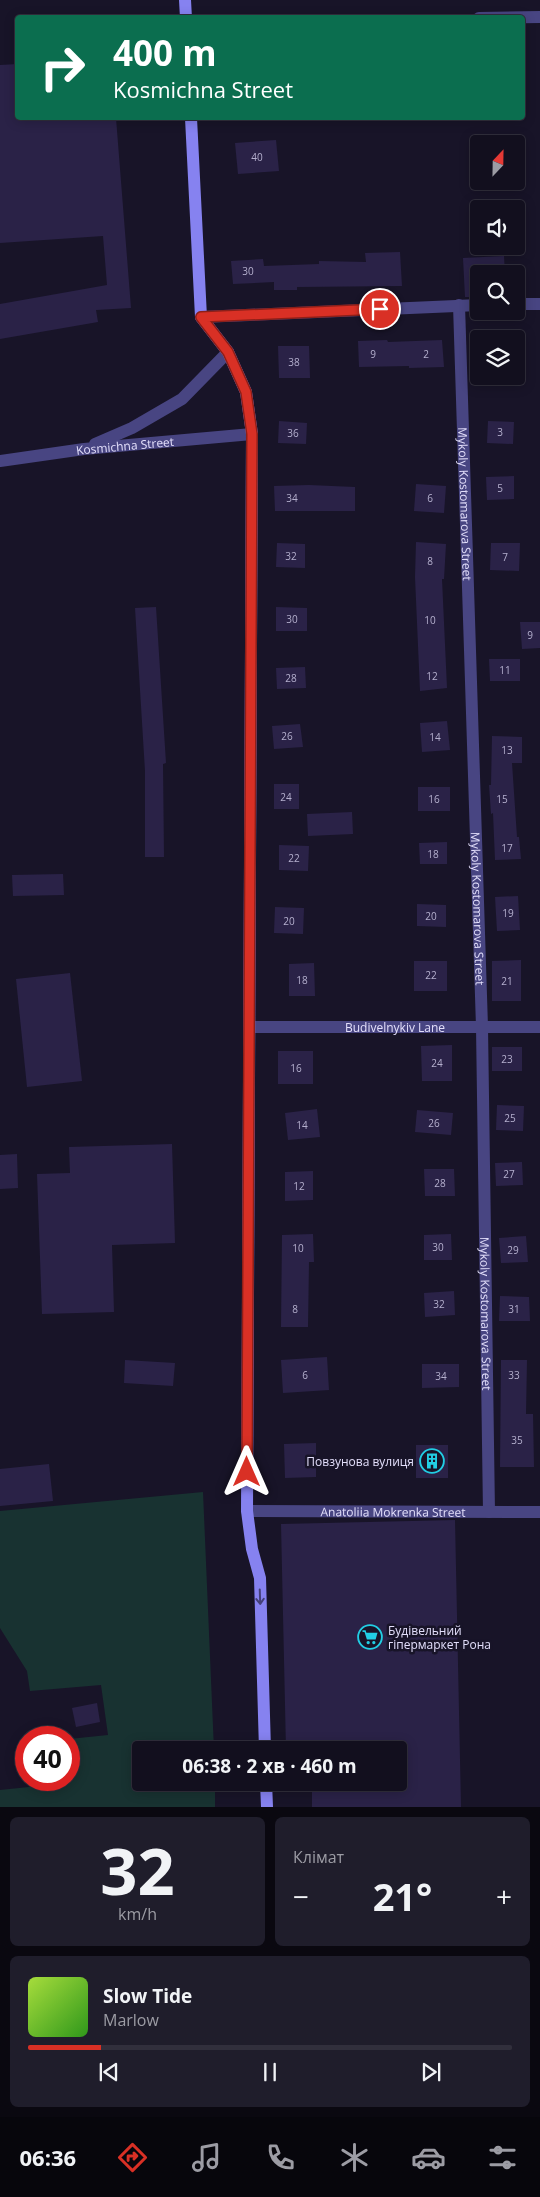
<!DOCTYPE html>
<html lang="uk">
<head>
<meta charset="utf-8">
<style>
	body { margin:0; font-family:"Open Sans",sans-serif; background:#1f1d2b; color:#f1f3f6; height:100vh; display:flex; flex-direction:column; font-size:19px; white-space:nowrap }
	* { box-sizing:border-box; margin:0 }
	p { font-size:16px; color:#9c9ca4 }
	.icon { flex:none; width:28px; height:28px; fill:none; stroke:currentColor; stroke-width:2; stroke-linecap:round; stroke-linejoin:round }
	.map { position:relative; height:1807px; overflow:hidden }
	.side { display:flex; flex-direction:column; gap:10px; padding:10px; background:#0a0810; flex:1 }
	.side>* { flex:none }
	.banner { position:absolute; left:15px; top:15px; width:510px; height:105px; border-radius:5px; box-shadow:0 2px 12px #0003,0 0 0 1px #312f3c; background:#0b6e4f; color:#fff; overflow:hidden }
	.needle { width:32px; rotate:22deg }
	.controls { position:absolute; left:470px; top:135px; display:grid; gap:10px }
	.controls a { display:grid; place-items:center; width:55px; height:55px; border-radius:5px; background:#120f1e; box-shadow:0 2px 12px #0003,0 0 0 1px #312f3c; font-size:25px }
	.speed { position:absolute; left:15px; top:1726px; display:flex; gap:10px; font-size:25px; font-weight:700; text-align:center }
	.speed>* { display:grid; place-content:center; width:65px; height:65px; border-radius:50%; background:#120f1e; box-shadow:0 2px 12px #0003,0 0 0 1px #312f3c; line-height:1 }
	.speed .limit { border:8px solid #d22; background:#fff; color:#111 }
	.pin { position:absolute; display:grid; place-items:center; width:42px; height:42px; color:#fff; margin:-21px; border:2px solid #fff; border-radius:50%; box-shadow:0 1px 5px #0007 }
	.me { position:absolute; width:55px; margin:-28px; rotate:0deg; stroke-linejoin:round; filter:drop-shadow(0 0 4px #0008) }
	.turn { display:flex; align-items:center; gap:18px; height:105px; padding:0 15px; font-size:22px }
	.turn .icon { width:65px; height:65px; stroke-width:2.5 }
	.turn b { display:block; font-size:35px; line-height:42px }
	.big { font-size:38px; font-weight:700; line-height:1.1 }
	.side .widget { flex:1; display:flex; flex-direction:column; justify-content:center; gap:8px; min-width:0; padding:0 18px; border-radius:8px; background:#1f1d2b }
	.side .dial { align-items:center; gap:0 }
	.dial b { font-size:65px; line-height:1 }
	.song { display:flex; align-items:center; gap:15px }
	.cover { width:60px; height:60px; border-radius:8px; background:linear-gradient(135deg,hsl(80 70% 55%),hsl(110 70% 35%)) }
	.played { height:5px; border-radius:2px; background:linear-gradient(90deg,#d93025 15%,#312f3c 15%) }
	.keys { display:flex; justify-content:space-around; direction:ltr }
	.heat { display:flex; justify-content:space-between; align-items:center; font-size:28px; direction:ltr }
	.side .tiles { flex:1; display:grid; gap:10px; grid-template-columns:1fr 1fr }
	.widget:last-child { grid-column:span 2 }
	.trip { position:absolute; left:132px; top:1741px; width:275px; height:50px; border-radius:5px; background:#120f1e; box-shadow:0 2px 12px #0003,0 0 0 1px #312f3c; font-weight:700; line-height:50px; text-align:center }
	.menu { display:flex; height:80px; justify-content:space-around; align-items:center; background:#07060c; color:#9c9ca4 }
	.menu .icon { width:35px; height:35px }
	.menu .on { color:#d93025 }
	.menu b { font-size:22px; color:#f1f3f6 }
	.map>svg:first-child { display:block }
	.green { fill:#183231 }
	.building { fill:#2a2247 }
	.lines { fill:none; stroke-linecap:round; stroke-linejoin:round }
	.street { stroke:#484582; stroke-width:12 }
	.secondary { stroke:#8682f0; stroke-width:12 }
	.oneway { stroke:#444078 }
	.route-casing { stroke:#8d1f18; stroke-width:12 }
	.route { stroke:#d93025; stroke-width:9 }
	.labels { text-anchor:middle; dominant-baseline:central; stroke-width:5; stroke-linejoin:round; paint-order:stroke }
	.number-label { font-size:10px; fill:#b5b0ce }
	.street-label { font-size:12px; fill:#e3dffb; stroke:#181428 }
	.poi-label { font-size:12px; fill:#e3dffb; stroke:#181428; text-anchor:end }
</style>
</head>
<body>
<div class="map">
<svg width="540" height="1807" viewBox="0 0 540 1807">
	<rect width="100%" height="100%" fill="#181428"/>
	<polygon class="green" points="203,1492 214,1750 141,1750 141,1782 215,1783 215,1807 0,1807 0,1790 48,1785 48,1780 69,1780 69,1739 108,1735 101,1685 30,1691 27,1671 0,1628 0,1511"/>
	<g class="building">
		<polygon points="18,64 18,118 116,118 131,308 96,310 98,322 0,339 0,304 107,285 103,236 0,243 0,65"/>
		<polygon points="276,140 279,171 238,174 235,143"/>
		<polygon points="400,252 402,286 297,287 297,290 274,290 274,282 233,284 231,261 263,259 264,266 319,264 319,261 366,262 365,253"/>
		<polygon points="504,256 505,274 479,274 479,297 465,297 463,258"/>
		<polygon points="387,340 388,342 442,340 444,367 409,368 409,366 359,367 358,341"/>
		<polygon points="278,346 309,346 310,378 279,378"/>
		<polygon points="279,421 307,423 306,444 278,443"/>
		<polygon points="488,421 514,422 513,444 487,443"/>
		<polygon points="514,476 514,499 487,500 486,477"/>
		<polygon points="416,484 446,486 444,513 414,511"/>
		<polygon points="309,485 355,487 355,511 275,511 274,486"/>
		<polygon points="416,542 446,544 444,579 442,579 447,688 420,691 415,577"/>
		<polygon points="277,543 305,544 305,568 276,567"/>
		<polygon points="491,543 520,543 519,571 490,570"/>
		<polygon points="156,607 166,763 163,764 164,857 145,857 145,771 135,608"/>
		<polygon points="276,607 307,608 307,631 276,631"/>
		<polygon points="520,622 540,622 540,648 522,649"/>
		<polygon points="489,659 520,659 520,681 490,681"/>
		<polygon points="305,667 306,688 277,689 276,668"/>
		<polygon points="447,721 450,750 422,752 420,723"/>
		<polygon points="300,724 303,747 274,749 272,726"/>
		<polygon points="492,736 522,737 522,763 512,763 517,837 519,837 521,859 495,860 493,813 491,814 489,785 491,785"/>
		<rect x="274" y="784" width="25" height="25"/>
		<rect x="418" y="787" width="32" height="24"/>
		<polygon points="352,812 353,834 308,836 307,814"/>
		<polygon points="447,842 447,864 420,864 419,843"/>
		<polygon points="279,845 309,846 308,871 279,870"/>
		<polygon points="63,874 64,895 13,896 12,875"/>
		<polygon points="518,896 520,930 497,931 495,897"/>
		<polygon points="417,904 446,905 446,927 417,926"/>
		<polygon points="275,907 304,908 303,934 274,933"/>
		<polygon points="521,960 521,1001 492,1001 492,961"/>
		<rect x="414" y="961" width="33" height="30"/>
		<polygon points="314,963 315,996 289,996 289,964"/>
		<polygon points="70,973 82,1081 27,1087 16,979"/>
		<polygon points="452,1045 452,1081 422,1081 421,1046"/>
		<rect x="492" y="1047" width="30" height="24"/>
		<rect x="278" y="1051" width="35" height="33"/>
		<polygon points="497,1105 524,1106 523,1131 496,1130"/>
		<polygon points="317,1109 320,1137 288,1140 285,1113"/>
		<polygon points="417,1110 453,1113 451,1135 415,1132"/>
		<polygon points="172,1144 175,1243 112,1245 114,1312 42,1314 37,1174 70,1173 69,1147"/>
		<polygon points="17,1154 18,1188 0,1189 0,1155"/>
		<polygon points="522,1162 523,1185 496,1186 495,1163"/>
		<polygon points="424,1169 454,1169 455,1196 425,1196"/>
		<polygon points="313,1171 313,1200 285,1201 285,1172"/>
		<polygon points="313,1234 314,1262 309,1262 308,1327 281,1327 282,1235"/>
		<polygon points="451,1234 452,1260 424,1260 424,1235"/>
		<polygon points="526,1236 528,1262 501,1263 499,1238"/>
		<polygon points="454,1291 455,1315 425,1317 424,1293"/>
		<polygon points="500,1296 529,1297 530,1321 499,1321"/>
		<polygon points="327,1357 329,1390 283,1393 281,1360"/>
		<polygon points="125,1360 175,1363 173,1386 124,1383"/>
		<polygon points="501,1360 527,1360 526,1414 533,1414 534,1467 500,1467"/>
		<polygon points="422,1364 459,1364 459,1387 422,1388"/>
		<polygon points="316,1443 316,1477 285,1478 284,1444"/>
		<rect x="416" y="1445" width="32" height="33"/>
		<polygon points="49,1464 53,1501 0,1506 0,1469"/>
		<polygon points="455,1520 461,1807 312,1807 312,1782 399,1782 399,1750 286,1750 281,1524"/>
		<polygon points="97,1703 100,1722 76,1727 72,1708"/>
	</g>
	<g class="lines">
		<g class="street">
			<polyline points="479,18 540,17"/>
			<polyline points="516,304 540,304"/>
			<path id="s1" d="M459,305L482,1027L489,1512"/>
			<polyline points="201,317 479,305"/>
			<polyline points="95,444 132,428 182,399 228,352"/>
			<path id="s2" d="M0,461L84,449L252,434"/>
			<path id="s3" d="M250,1027H540"/>
			<path id="s4" d="M247,1511L540,1512"/>
		</g>
		<g class="secondary">
			<polyline points="185,0 186,18"/>
			<polyline points="191,118 201,317 228,352 246,392 252,434 247,1511 252,1549 260,1578 265,1750"/>
			<polyline points="266,1782 267,1807"/>
		</g>
	</g>
	<defs><path id="oneway-shaft" d="M-6 0H5M1.5-3L5.5 0L1.5 3" fill="none" stroke-width="1.6" stroke-linecap="round" stroke-linejoin="round" transform="scale(1.25)"/></defs>
	<use class="oneway" href="#oneway-shaft" transform="translate(260 1597) rotate(88)"/>
	<g class="lines">
		<g class="route-casing">
			<polyline id="route" points="247,1472 252,434 246,392 228,352 201,317 380,309"/>
		</g>
		<use href="#route" class="route"/>
	</g>
	<defs>
		<g id="building-ring" transform="scale(1.25)"><circle r="9.5" fill="#181428" stroke="#22cee4" stroke-width="1.5"/><path d="M-4-6H4V6H1V3H-1V6H-4ZM-2.5-4.3h1.7v1.8h-1.7ZM.8-4.3h1.7v1.8H.8ZM-2.5-1h1.7V.8h-1.7ZM.8-1h1.7V.8H.8Z" fill="#22cee4"/></g>
		<g id="supermarket-ring" transform="scale(1.25)"><circle r="9.5" fill="#181428" stroke="#22cee4" stroke-width="1.5"/><path d="M-6-5.5h2.5l.6 2H6L4.5 2H-2.5L-4.4-4H-6ZM-1.5 3.2a1.3 1.3 0 1 0 .1 0ZM3 3.2a1.3 1.3 0 1 0 .1 0Z" fill="#22cee4"/></g>
	</defs>
	<g fill-rule="evenodd">
		<use href="#building-ring" x="432" y="1461"/>
		<use href="#supermarket-ring" x="370" y="1637"/>
	</g>
	<g class="labels">
		<g class="number-label">
			<text x="257" y="157">40</text>
			<text x="248" y="271">30</text>
			<text x="373" y="354">9</text>
			<text x="426" y="354">2</text>
			<text x="294" y="362">38</text>
			<text x="500" y="432">3</text>
			<text x="293" y="433">36</text>
			<text x="500" y="488">5</text>
			<text x="292" y="498">34</text>
			<text x="430" y="498">6</text>
			<text x="291" y="556">32</text>
			<text x="505" y="557">7</text>
			<text x="430" y="561">8</text>
			<text x="292" y="619">30</text>
			<text x="430" y="620">10</text>
			<text x="530" y="635">9</text>
			<text x="505" y="670">11</text>
			<text x="432" y="676">12</text>
			<text x="291" y="678">28</text>
			<text x="287" y="736">26</text>
			<text x="435" y="737">14</text>
			<text x="507" y="750">13</text>
			<text x="286" y="797">24</text>
			<text x="434" y="799">16</text>
			<text x="502" y="799">15</text>
			<text x="507" y="848">17</text>
			<text x="433" y="854">18</text>
			<text x="294" y="858">22</text>
			<text x="508" y="913">19</text>
			<text x="431" y="916">20</text>
			<text x="289" y="921">20</text>
			<text x="431" y="975">22</text>
			<text x="302" y="980">18</text>
			<text x="507" y="981">21</text>
			<text x="507" y="1059">23</text>
			<text x="437" y="1063">24</text>
			<text x="296" y="1068">16</text>
			<text x="510" y="1118">25</text>
			<text x="434" y="1123">26</text>
			<text x="302" y="1125">14</text>
			<text x="509" y="1174">27</text>
			<text x="440" y="1183">28</text>
			<text x="299" y="1186">12</text>
			<text x="438" y="1247">30</text>
			<text x="298" y="1248">10</text>
			<text x="513" y="1250">29</text>
			<text x="439" y="1304">32</text>
			<text x="295" y="1309">8</text>
			<text x="514" y="1309">31</text>
			<text x="305" y="1375">6</text>
			<text x="514" y="1375">33</text>
			<text x="441" y="1376">34</text>
			<text x="517" y="1440">35</text>
		</g>
		<g class="street-label">
			<text stroke="none"><textPath href="#s2" startOffset="126">Kosmichna Street</textPath></text>
			<text stroke="none"><textPath href="#s1" startOffset="199">Mykoly Kostomarova Street</textPath></text>
			<text stroke="none"><textPath href="#s1" startOffset="604">Mykoly Kostomarova Street</textPath></text>
			<text stroke="none"><textPath href="#s3" startOffset="145">Budivelnykiv Lane</textPath></text>
			<text stroke="none"><textPath href="#s1" startOffset="1009">Mykoly Kostomarova Street</textPath></text>
			<text stroke="none"><textPath href="#s4" startOffset="146">Anatoliia Mokrenka Street</textPath></text>
		</g>
		<g class="poi-label">
			<text x="414" y="1461">Повзунова вулиця</text>
			<text x="388" y="1630" text-anchor="start">Будівельний<tspan x="388" dy="14">гіпермаркет Рона</tspan></text>
		</g>
	</g>
</svg>
<div class="controls">
<a><svg class="needle" viewBox="-14 -14 28 28"><path d="M0-13l5 13h-10z" fill="#e53935"/><path d="M0 13l5-13h-10z" fill="#9c9ca4"/></svg></a>
<a><svg class="icon" aria-label="sound" viewBox="0 0 24 24"><path d="M4 9h4l5-4v14l-5-4H4zM17 9q2 3 0 6"/></svg></a>
<a><svg class="icon" aria-label="search" viewBox="0 0 24 24"><circle cx="10" cy="10" r="6"/><path d="M15 15l6 6"/></svg></a>
<a><svg class="icon" aria-label="layers" viewBox="0 0 24 24"><path d="M12 4l9 5-9 5-9-5zM3 14l9 5 9-5"/></svg></a>
</div>
<div class="speed"><div class="limit">40</div></div>
<div class="pin" style="left:380px;top:309px;background:#d93025"><svg class="icon" aria-label="arrive" viewBox="0 0 24 24"><path d="M6 21V4h12l-3 4 3 4H6"/></svg></div>
<svg class="me" style="left:247px;top:1472px" viewBox="-20 -20 40 40"><path d="M0-17L14 15 0 8-14 15z" fill="#d93025" stroke="#fff" stroke-width="4"/></svg>
<div class="trip">06:38 · 2 хв · 460 m</div>
<div class="banner">
<div class="turn"><svg class="icon" aria-label="right" viewBox="0 0 24 24"><path d="M7 20v-9h11M14 6l5 5-5 5"/></svg><div><b>400 m</b>Kosmichna Street</div></div>
</div>
</div>
<section class="side">
<div class="tiles">
<div class="widget dial"><b>32</b><p>km/h</p></div>
<div class="widget"><p>Клімат</p>
<div class="heat"><a>−</a><b class="big">21°</b><a>+</a></div>
</div>
<div class="widget">
<div class="song"><i class="cover"></i><div><b>Slow Tide</b><p>Marlow</p></div></div>
<div class="played"></div>
<div class="keys"><svg class="icon" aria-label="previous" viewBox="0 0 24 24"><path d="M18 5L8 12l10 7zM5 5v14"/></svg><svg class="icon" aria-label="pause" viewBox="0 0 24 24"><path d="M8 5v14M16 5v14"/></svg><svg class="icon" aria-label="next" viewBox="0 0 24 24"><path d="M6 5l10 7-10 7zM19 5v14"/></svg></div>
</div>
</div>
</section>
<nav class="menu">
<b>06:36</b>
<svg class="icon on" aria-label="directions" viewBox="0 0 24 24"><path d="M12 3l9 9-9 9-9-9zM9 14v-3h6M13 9l2 2-2 2"/></svg>
<svg class="icon" aria-label="music" viewBox="0 0 24 24"><path d="M9 18V5l10-2v13"/><circle cx="6" cy="18" r="3"/><circle cx="16" cy="16" r="3"/></svg>
<svg class="icon" aria-label="phone" viewBox="0 0 24 24"><path d="M5 4h4l2 5-3 2q2 4 5 5l2-3 5 2v4C11 20 4 13 5 4z"/></svg>
<svg class="icon" aria-label="climate" viewBox="0 0 24 24"><path d="M12 3v18M4 7l16 10M4 17L20 7"/></svg>
<svg class="icon" aria-label="car" viewBox="0 0 24 24"><path d="M5 17H2v-5l4-1 3-4h7l3 4 3 1v5h-3M9 17h6M6 11h13"/><circle cx="7" cy="17" r="2"/><circle cx="17" cy="17" r="2"/></svg>
<svg class="icon" aria-label="filters" viewBox="0 0 24 24"><path d="M4 7h16M4 17h16"/><circle cx="9" cy="7" r="2"/><circle cx="15" cy="17" r="2"/></svg>
</nav>
</body>
</html>
